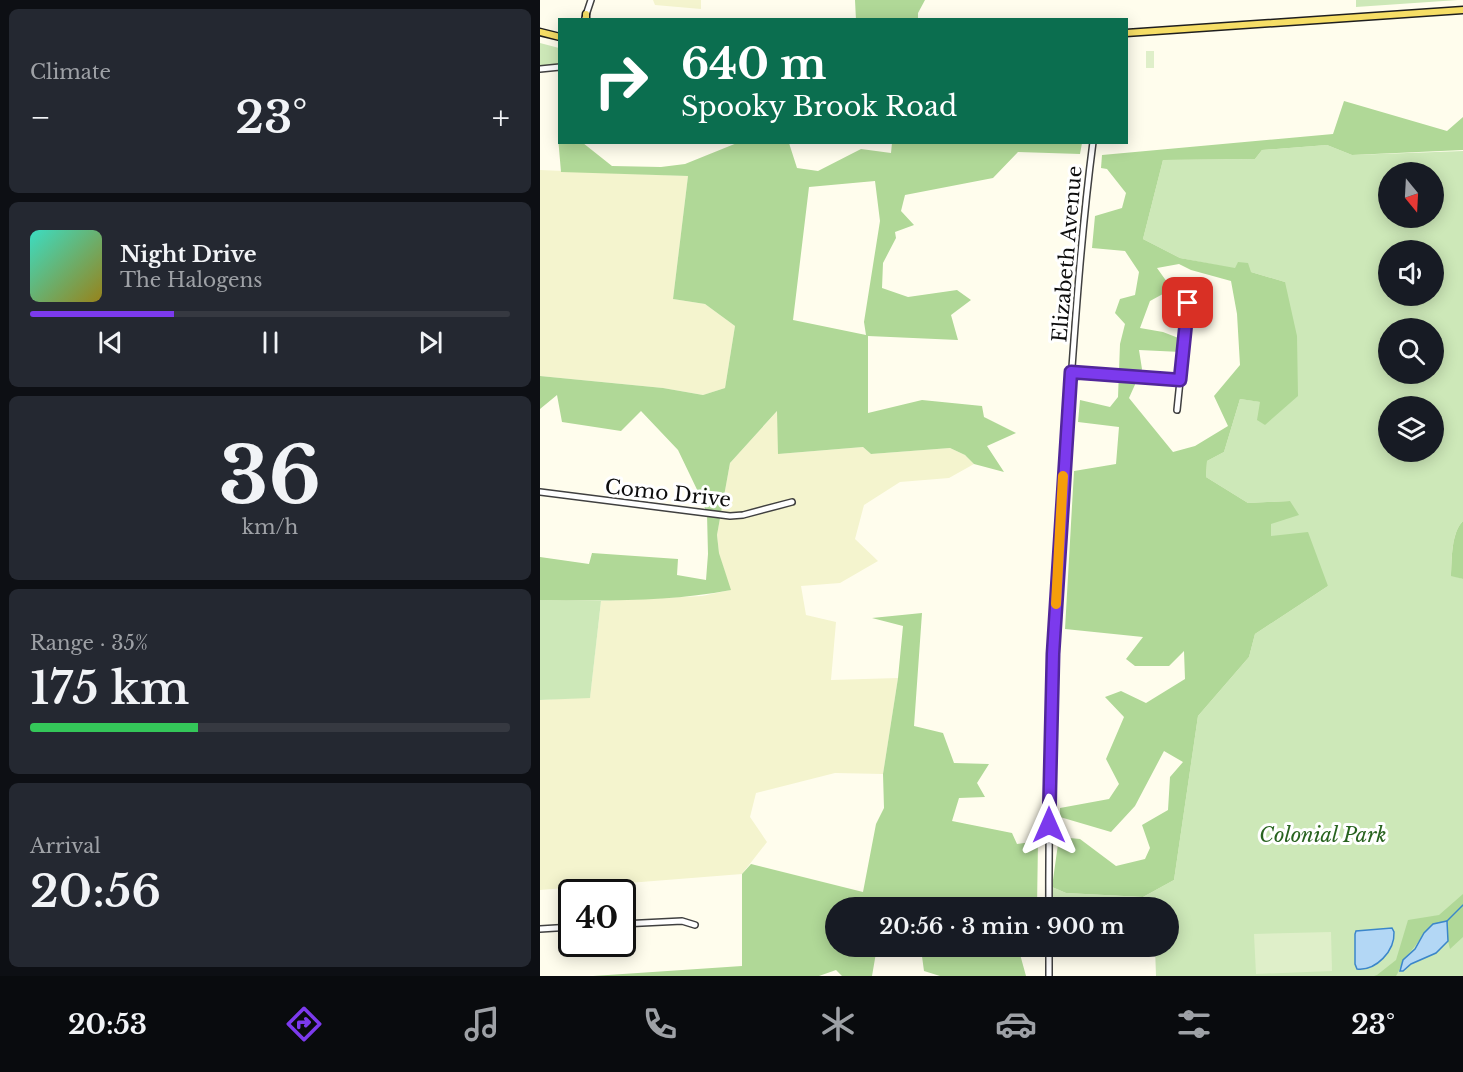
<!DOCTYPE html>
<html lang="en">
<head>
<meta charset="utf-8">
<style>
	body { margin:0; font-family:"Libre Baskerville",serif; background:#242831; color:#f1f3f6; height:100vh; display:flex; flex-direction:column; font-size:22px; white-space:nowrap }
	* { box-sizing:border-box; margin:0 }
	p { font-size:20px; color:#9ea1a6 }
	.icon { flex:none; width:33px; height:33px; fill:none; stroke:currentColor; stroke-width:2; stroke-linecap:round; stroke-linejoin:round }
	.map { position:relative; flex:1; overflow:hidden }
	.side { display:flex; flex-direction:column; gap:9px; padding:9px; background:#0d0f14; width:540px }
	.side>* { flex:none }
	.hud { position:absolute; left:18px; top:18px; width:570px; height:126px; border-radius:0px; box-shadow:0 3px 15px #0003; background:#0b6e4f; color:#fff; overflow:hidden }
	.needle { width:39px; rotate:162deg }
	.tools { position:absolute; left:838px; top:162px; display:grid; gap:12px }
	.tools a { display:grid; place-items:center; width:66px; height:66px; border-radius:50%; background:#171b24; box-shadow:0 3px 15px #0003; font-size:30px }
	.speed { position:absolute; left:18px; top:879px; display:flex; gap:12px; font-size:30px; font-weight:700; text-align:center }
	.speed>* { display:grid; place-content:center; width:78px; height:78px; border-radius:50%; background:#171b24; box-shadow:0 3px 15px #0003; line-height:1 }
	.speed .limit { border:3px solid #111; border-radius:9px; background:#fff; color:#111 }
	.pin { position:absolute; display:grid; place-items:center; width:51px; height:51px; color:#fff; margin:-26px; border-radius:12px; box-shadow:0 3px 9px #0006 }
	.me { position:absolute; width:66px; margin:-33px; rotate:0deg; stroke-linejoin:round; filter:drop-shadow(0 0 4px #0008) }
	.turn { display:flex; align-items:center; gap:21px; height:126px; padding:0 24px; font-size:27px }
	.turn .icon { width:78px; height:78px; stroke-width:2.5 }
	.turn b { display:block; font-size:42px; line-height:51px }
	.big { font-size:45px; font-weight:600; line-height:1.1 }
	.side .tile { flex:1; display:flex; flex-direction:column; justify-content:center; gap:9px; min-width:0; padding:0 21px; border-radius:9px; background:#242831 }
	.side .dial { align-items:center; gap:0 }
	.dial b { font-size:78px; line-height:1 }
	.song { display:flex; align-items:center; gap:18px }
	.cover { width:72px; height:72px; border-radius:9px; background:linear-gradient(135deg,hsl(170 70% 55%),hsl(50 70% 35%)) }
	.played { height:6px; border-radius:3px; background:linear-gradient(90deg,#7c3aed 30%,#363941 30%) }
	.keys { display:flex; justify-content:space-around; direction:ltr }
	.heat { display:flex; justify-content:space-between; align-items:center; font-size:33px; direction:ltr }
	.charge { height:9px; border-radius:4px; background:linear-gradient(90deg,#34c759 35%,#363941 0) }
	.trip { position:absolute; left:285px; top:897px; width:354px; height:60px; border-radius:30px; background:#171b24; box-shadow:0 3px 15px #0003; font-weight:600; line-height:60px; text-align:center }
	.menu { display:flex; height:96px; justify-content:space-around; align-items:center; background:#090b0e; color:#9ea1a6 }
	.menu .icon { width:42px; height:42px }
	.menu .active { color:#7c3aed }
	.menu b { font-size:27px; color:#f1f3f6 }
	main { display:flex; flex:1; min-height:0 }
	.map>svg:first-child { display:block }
	.farmland { fill:#f4f4ce }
	.green { fill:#cde8b8; fill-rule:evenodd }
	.forest { fill:#b0d897; fill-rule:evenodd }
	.pitch { fill:#dfefc9 }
	.water { fill:#b3d7f5; stroke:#3b86ca; stroke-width:1.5 }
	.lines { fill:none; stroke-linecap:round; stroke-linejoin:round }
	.stream { stroke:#3b86ca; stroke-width:1.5 }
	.minor-casing { stroke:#404040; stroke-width:8 }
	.major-casing { stroke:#1e1e1e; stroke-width:9 }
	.minor { stroke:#fff; stroke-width:5 }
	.major { stroke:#f6de66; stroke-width:6 }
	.route-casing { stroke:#51269a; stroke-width:15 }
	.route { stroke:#7c3aed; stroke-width:10 }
	.slow { stroke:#f59e0b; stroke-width:10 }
	.labels { text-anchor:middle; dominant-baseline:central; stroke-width:6; stroke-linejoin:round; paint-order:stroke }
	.street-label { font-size:20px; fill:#0d0d0d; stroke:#fff }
	.park-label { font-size:20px; font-style:italic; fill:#28631f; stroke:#fff }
</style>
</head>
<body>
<main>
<section class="side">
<div class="tile"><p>Climate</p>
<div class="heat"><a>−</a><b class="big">23°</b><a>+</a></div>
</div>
<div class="tile">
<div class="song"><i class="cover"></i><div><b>Night Drive</b><p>The Halogens</p></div></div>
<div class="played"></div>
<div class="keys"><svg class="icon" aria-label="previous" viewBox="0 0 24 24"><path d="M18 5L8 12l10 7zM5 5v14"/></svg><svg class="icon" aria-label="pause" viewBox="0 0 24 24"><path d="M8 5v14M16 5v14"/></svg><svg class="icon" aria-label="next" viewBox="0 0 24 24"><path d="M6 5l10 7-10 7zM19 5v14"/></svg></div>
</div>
<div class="tile dial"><b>36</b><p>km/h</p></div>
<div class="tile"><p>Range · 35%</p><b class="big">175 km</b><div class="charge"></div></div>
<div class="tile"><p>Arrival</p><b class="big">20:56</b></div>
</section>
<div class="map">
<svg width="923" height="976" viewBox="0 0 923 976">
	<rect width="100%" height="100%" fill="#fffded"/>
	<g class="farmland">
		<polygon points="113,0 161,0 161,9 115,5"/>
		<polygon points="0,170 148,176 133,299 165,304 195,326 185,388 163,395 123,388 0,376"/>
		<polygon points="238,410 238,454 323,447 331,454 410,448 425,455 434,464 409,478 360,482 324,505 315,539 338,561 300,583 261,586 266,615 296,622 291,680 358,678 343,774 295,773 216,793 210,817 227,842 202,874 0,890 0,700 50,697 61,601 162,596 190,590 179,553 177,535 190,463"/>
	</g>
	<g class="green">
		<polygon points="816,0 918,0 816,7"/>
		<polygon points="0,43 19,48 19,65 0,68"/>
		<path d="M787,145L812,155L923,151V521C911,533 912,559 911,575L923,579V976H616L615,947L628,946V908L512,907V887L526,893L603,897L634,880L658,716L709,657L715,634L788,586L731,536L730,524L750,501L708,503L666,477L667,461L684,452L700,399L721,402L725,425L745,282L711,272L640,258L603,239L623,160L715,159L722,150ZM849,172H894V218H849ZM849,250H894V296H849ZM849,328H894V374H849ZM849,406H894V452H849Z"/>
		<polygon points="0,600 61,601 50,698 0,700"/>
	</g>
	<g class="forest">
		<polygon points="315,0 385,0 378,13 378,19 316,20"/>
		<path d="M804,101L907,131L923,117V150L812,155L787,145L722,150L715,159L623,160L603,239L640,258L695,268L698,262L708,263L711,272L745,282L757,336L758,396L725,425L717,420L720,402L700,399L684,452L667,461L666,477L708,503L750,501L759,515L731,524V536L768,532L788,586L715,634L709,657L658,716L634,880L603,897L526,893L512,887L519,837L540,839L576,866L605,859L610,848L602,825L628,810L630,777L643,762L624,751L595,806L571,832L520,817V808L569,799L579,784L566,759L584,717L565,697L581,691L606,703L645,679L644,651L629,666H595L586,659L603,637L525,629L534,471L576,464L579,427L538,422L540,400L570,407L578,397L580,344L585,324L575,313L580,299L595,295L599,272L585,251L552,248L555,216L582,208L586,193L567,169L561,168L562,155L793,134ZM639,264L651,270L691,281L697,314L700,365L674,396L688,426L655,446L633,452L589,398L602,369L599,350L641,352V339L623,332L600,328L610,301L632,289L617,268Z"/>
		<path d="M18,137H19L20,142L43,143L72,166L121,167L145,164L197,143H249L257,168L278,171L321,149L351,153L352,143H542L540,154L478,152L453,178L365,195L361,211L374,225L355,232L356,238L343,263L342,288L368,297L417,290L431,300L411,315L418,340L328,336V413L382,400L442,406L444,417L476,433L447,446L464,472L434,464L425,455L410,448L331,454L323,447L238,454L237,411L190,463L177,535L179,553L191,590C128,602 63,601 0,600V557L49,564L52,553L138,559L137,575L166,580L168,554L167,514L162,500L138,450L101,411L81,431L22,422L17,395L0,409V376L123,388L163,395L185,388L195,326L165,304L133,299L148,176L21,172ZM335,181L340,221L324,322L326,335L253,320L269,187Z"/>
		<path d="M923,521V579L911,576C912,559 911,533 923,521Z"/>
		<polygon points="382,613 374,726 403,733 414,763 449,764 437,783 445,797 419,798 412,821 472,833 477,844 498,841 497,907 296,908 296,946 337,947 332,976 302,976 296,970 279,976 53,976 202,966 202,874 211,864 323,892 336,824 344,808 343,774 358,678 363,626 332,618"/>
		<path d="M923,894V937L910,949L908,941L884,933C878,943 872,950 865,958C861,963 860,970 856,976H834L837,975L856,960L868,920L899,915Z"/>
		<polygon points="364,947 478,947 486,976 400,976 384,971 381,949"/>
	</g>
	<g class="pitch">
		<rect x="606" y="51" width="8" height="17"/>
		<polygon points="791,932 792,971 716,974 714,934"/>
	</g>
	<g class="water">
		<polygon points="907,921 908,941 896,953 871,964 863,971 860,971 863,960 875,949 884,933 893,924"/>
		<path d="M852,928L854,932C855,951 836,971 817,969L815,964V934L816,931Z"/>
	</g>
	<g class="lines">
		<polyline class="stream" points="907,921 923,905"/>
		<g class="minor-casing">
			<g id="minor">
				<polyline points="45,18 51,0"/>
				<polyline points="0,69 20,67"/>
				<polyline points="531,372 640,380"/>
				<polyline points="637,410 648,303"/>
				<polyline points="0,492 190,516 203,515 252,502"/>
				<path d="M509,908C508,736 516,566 530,395C536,311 542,226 553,142"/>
				<polyline points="82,924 142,921 155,925"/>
				<polyline points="0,929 32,927"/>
				<polyline points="509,946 509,976"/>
			</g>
		</g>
		<g class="major-casing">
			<g id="major">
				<polyline points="46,20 46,14"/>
				<polyline points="0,32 20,37"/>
				<polyline points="586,33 923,10"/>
			</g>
		</g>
		<use href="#minor" class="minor"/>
		<use href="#major" class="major"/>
	</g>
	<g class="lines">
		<g class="route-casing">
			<polyline id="route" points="509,825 513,654 531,372 640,380 648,303"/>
		</g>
		<use href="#route" class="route"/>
		<polyline class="slow" points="516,604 523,476"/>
	</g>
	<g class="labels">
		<g class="street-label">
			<text transform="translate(527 254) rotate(-85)">Elizabeth Avenue</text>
			<text transform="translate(128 493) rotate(6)">Como Drive</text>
		</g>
		<g class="park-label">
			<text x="783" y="835">Colonial Park</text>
		</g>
	</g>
</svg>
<div class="tools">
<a><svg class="needle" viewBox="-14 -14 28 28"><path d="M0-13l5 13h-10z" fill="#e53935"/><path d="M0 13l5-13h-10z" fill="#9ea1a6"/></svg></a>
<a><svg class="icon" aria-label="sound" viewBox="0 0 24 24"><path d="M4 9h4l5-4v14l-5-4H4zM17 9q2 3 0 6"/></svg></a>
<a><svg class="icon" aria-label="search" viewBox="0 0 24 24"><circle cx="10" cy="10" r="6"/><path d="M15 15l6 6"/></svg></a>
<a><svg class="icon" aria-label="layers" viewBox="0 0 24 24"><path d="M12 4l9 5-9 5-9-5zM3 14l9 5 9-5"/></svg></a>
</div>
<div class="speed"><div class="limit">40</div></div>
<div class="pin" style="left:648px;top:303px;background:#d93025"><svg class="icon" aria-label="arrive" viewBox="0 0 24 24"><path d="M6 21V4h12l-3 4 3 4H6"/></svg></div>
<svg class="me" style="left:509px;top:825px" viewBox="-20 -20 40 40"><path d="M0-17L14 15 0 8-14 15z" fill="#7c3aed" stroke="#fff" stroke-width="4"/></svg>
<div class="trip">20:56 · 3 min · 900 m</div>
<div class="hud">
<div class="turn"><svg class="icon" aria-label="right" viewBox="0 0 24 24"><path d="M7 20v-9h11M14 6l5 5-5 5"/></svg><div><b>640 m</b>Spooky Brook Road</div></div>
</div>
</div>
</main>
<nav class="menu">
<b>20:53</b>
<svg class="icon active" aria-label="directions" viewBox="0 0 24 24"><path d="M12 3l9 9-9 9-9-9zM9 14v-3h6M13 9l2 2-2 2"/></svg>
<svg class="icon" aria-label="music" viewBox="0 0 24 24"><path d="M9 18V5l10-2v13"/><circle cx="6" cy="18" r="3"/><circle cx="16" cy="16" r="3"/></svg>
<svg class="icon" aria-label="phone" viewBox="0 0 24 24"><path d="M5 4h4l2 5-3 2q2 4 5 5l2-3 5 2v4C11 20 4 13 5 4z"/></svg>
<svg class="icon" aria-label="climate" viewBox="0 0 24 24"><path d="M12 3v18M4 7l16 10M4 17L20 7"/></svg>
<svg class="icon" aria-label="car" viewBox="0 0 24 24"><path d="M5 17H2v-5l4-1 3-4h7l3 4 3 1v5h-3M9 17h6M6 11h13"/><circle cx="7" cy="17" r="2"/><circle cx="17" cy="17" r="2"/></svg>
<svg class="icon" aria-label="filters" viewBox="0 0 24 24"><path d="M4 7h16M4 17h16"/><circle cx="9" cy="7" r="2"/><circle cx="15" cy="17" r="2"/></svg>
<b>23°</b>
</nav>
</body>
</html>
